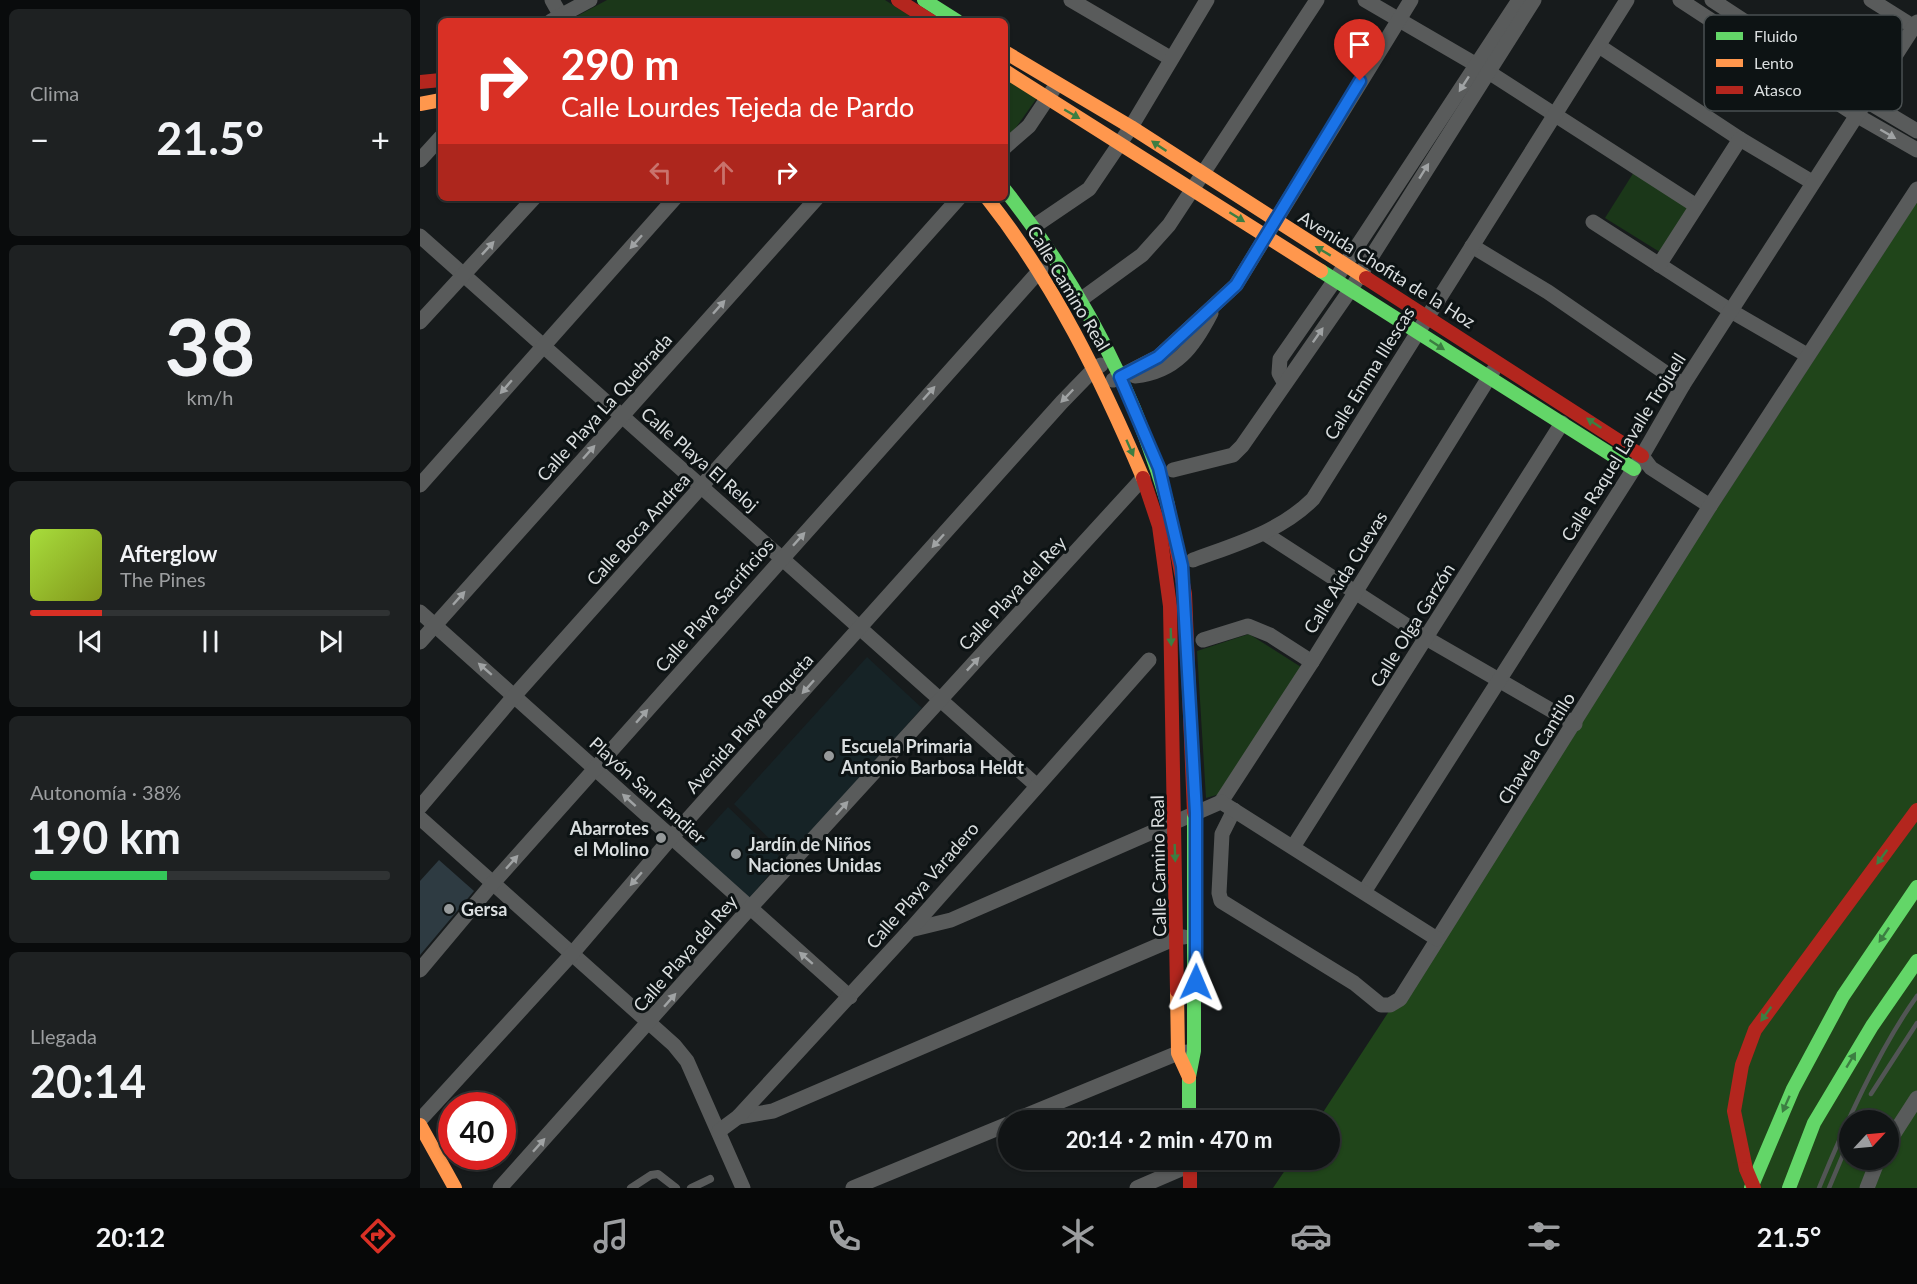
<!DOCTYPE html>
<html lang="es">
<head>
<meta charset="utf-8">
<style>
	body { margin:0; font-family:Lato,sans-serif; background:#1e2122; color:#f1f3f6; height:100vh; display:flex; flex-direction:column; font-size:22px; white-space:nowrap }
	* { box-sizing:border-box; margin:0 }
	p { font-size:20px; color:#9c9ea0 }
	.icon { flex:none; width:33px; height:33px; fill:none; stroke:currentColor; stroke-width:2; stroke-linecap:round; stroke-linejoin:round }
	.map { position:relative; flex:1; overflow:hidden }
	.drawer { display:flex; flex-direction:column; gap:9px; padding:9px; background:#090b0c; width:420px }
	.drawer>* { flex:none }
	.banner { position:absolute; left:18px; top:18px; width:570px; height:183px; border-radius:9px; box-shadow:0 2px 4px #0004,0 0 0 2px #303334; background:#d93025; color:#fff; overflow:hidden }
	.needle { width:39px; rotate:64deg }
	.buttons { position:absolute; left:1419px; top:1110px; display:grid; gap:12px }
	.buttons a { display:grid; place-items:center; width:60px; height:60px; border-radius:50%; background:#111415; box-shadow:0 2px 4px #0004,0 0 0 2px #303334; font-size:30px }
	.speed { position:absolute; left:18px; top:1092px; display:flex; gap:12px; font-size:30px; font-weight:700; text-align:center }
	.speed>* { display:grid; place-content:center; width:78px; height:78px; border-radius:50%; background:#111415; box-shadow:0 2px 4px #0004,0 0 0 2px #303334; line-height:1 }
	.speed .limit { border:9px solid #d22; background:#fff; color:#111 }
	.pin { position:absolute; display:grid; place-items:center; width:51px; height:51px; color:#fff; margin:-62px -26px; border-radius:50% 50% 50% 0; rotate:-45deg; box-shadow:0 0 6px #0007 }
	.pin .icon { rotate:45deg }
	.me { position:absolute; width:66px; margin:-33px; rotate:1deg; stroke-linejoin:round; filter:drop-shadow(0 0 4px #0008) }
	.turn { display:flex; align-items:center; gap:21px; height:126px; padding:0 24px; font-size:27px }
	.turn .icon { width:78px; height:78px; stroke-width:2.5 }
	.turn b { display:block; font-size:42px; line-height:51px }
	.lanes { display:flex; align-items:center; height:57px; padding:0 24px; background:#0003; justify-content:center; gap:30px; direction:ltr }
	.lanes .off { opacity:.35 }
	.big { font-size:45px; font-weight:700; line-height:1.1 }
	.drawer .widget { flex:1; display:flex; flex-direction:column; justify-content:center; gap:9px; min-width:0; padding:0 21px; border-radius:9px; background:#1e2122 }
	.drawer .dial { align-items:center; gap:0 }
	.dial b { font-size:78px; line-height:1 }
	.song { display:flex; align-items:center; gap:18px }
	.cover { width:72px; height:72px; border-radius:9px; background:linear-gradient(135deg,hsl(80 70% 55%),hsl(70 70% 35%)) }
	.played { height:6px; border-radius:3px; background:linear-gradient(90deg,#d93025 20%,#303334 20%) }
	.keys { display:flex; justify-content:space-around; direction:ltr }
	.heat { display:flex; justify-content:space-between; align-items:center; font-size:33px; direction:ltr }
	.charge { height:9px; border-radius:4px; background:linear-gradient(90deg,#34c759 38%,#303334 0) }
	.trip { position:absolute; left:578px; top:1110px; width:342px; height:60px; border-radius:30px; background:#111415; box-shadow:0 2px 4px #0004,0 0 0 2px #303334; font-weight:700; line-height:60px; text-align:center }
	.menu { display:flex; height:96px; justify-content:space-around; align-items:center; background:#070808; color:#9c9ea0 }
	.menu .icon { width:42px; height:42px }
	.menu .selected { color:#d93025 }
	.menu b { font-size:27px; color:#f1f3f6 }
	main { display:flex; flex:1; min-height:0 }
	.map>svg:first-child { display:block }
	.built { fill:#162326 }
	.green { fill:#1b3719 }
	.forest { fill:#20451a; fill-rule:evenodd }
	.building { fill:#2e3b42 }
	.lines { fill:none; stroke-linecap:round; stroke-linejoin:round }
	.lane { stroke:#595b5b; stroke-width:8 }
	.street { stroke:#595b5b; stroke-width:15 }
	.fast { stroke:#63d668; stroke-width:14 }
	.slow { stroke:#ff974d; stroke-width:14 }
	.jam { stroke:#b3261e; stroke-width:14 }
	.rail { stroke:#525555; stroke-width:4.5 }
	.jam-bridge { stroke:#b3261e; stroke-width:14 }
	.oneway { fill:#a0a3a4 }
	.oneway2 { fill:#3c7e42 }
	.route-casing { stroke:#114b97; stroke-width:15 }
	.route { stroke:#1a73e8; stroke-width:10 }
	.poi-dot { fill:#969a9b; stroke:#0d1314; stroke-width:2 }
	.labels { text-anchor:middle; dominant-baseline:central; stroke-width:6; stroke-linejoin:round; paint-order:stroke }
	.street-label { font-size:18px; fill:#dadedf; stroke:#0d1314 }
	.poi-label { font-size:18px; font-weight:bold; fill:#dadedf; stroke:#0d1314; text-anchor:start }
	.key { fill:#0d1314; stroke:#4a5051; stroke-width:1.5 }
	.key-label { font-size:16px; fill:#dadedf }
</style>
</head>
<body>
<main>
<section class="drawer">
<div class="widget"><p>Clima</p>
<div class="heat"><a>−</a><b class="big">21.5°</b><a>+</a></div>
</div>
<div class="widget dial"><b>38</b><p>km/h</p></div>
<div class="widget">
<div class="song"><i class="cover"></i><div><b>Afterglow</b><p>The Pines</p></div></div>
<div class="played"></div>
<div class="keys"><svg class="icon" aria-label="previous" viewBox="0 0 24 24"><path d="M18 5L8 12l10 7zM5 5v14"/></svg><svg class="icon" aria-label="pause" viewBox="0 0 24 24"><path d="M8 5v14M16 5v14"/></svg><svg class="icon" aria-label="next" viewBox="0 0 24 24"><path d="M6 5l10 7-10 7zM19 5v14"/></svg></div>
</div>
<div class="widget"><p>Autonomía · 38%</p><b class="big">190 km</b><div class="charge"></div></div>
<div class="widget"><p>Llegada</p><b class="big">20:14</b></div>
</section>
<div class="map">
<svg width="1497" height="1188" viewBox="0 0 1497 1188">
	<rect width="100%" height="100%" fill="#171b1c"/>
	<g class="built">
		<polygon points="447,657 502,708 369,858 314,804"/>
		<polygon points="308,807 362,859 327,901 269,850"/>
	</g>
	<g class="green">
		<polygon points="187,0 465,0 498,21 148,21"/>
		<polygon points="585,77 617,98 585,143"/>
		<polygon points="1214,172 1270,209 1243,254 1185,218"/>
		<polygon points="829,634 881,667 800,794 786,798 777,651"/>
	</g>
	<path class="forest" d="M1497,202V1188H853L872,1160H909V1120H898ZM1430,1120H1468V1160H1430Z"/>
	<polygon class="building" points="19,860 54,891 0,955 0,881"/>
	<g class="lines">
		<g class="lane">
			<polyline points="211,1188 231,1175 238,1174 256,1188"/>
			<polyline points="271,1188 290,1179"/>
		</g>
		<g class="street">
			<polyline points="132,0 141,16"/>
			<polyline points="651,0 750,58"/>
			<polyline points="945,0 1067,71 1275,205"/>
			<polyline points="1260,0 1436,115 1497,150"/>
			<polyline points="1292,0 1445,100 1497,131"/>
			<polyline points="1451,0 1494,27"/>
			<polyline points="131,21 170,0"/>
			<polyline points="1179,46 1320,139 1392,182"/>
			<polyline points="585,147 609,126 633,90"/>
			<polyline points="0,160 21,137"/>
			<polyline points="1173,222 1311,311 1387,355"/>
			<polyline points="616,225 669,189 711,127 787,0"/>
			<polyline points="0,236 616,785"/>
			<polyline points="1052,246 1128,292 1263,385"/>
			<polyline points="1239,265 1320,139"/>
			<polyline points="663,298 722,255 749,225 897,0"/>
			<polyline points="0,322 114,198"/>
			<path d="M715,376C756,372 774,346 791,313"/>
			<polyline points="693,380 738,357 816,285 991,0"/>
			<polyline points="864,382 859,373 860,359 915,280 1099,0"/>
			<polyline points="1222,456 1231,468 1290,506"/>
			<polyline points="753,470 813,455 822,446 931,289 1114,0"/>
			<polyline points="0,485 255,198"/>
			<polyline points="844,533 1006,638 1155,724"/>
			<path d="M773,560C816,544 860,532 893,499L1207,0"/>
			<polyline points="0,612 430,997"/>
			<polyline points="783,640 828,626 850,635 892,662"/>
			<polyline points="0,642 397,198"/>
			<polyline points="801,802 892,662 1073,371"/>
			<polyline points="0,807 95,695 539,198"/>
			<polyline points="814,810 802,834 799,893 801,901 934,983 961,1005 970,1005 980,999 1290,506 1497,189"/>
			<polyline points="0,818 254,1045 267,1061 323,1188"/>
			<polyline points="873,847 1142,423"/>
			<polyline points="944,892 1222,456 1263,385 1497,22"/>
			<polyline points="490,930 531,920 801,802 1017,939"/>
			<polyline points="0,970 73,883 621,269"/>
			<polyline points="318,1117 353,1111 758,937 764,937"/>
			<polyline points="0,1120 151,955 251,838 642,402 675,368 681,365"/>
			<polyline points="595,1120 758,1053 768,1052"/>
			<polyline points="299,1131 318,1117 490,930 729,660"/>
			<polyline points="1468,1143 1497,1098"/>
			<polyline points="80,1188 329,909 723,478"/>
			<polyline points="433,1188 588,1124"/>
			<polyline points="717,1188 770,1165"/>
			<polyline points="1447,1188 1458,1160"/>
		</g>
		<g class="fast">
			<polyline points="504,0 537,21"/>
			<path d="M585,190C660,285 714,388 748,505"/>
			<polyline points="901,271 1214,469"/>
			<polyline points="769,1120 769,1077 774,1051 774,813"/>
			<polyline points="1331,1188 1373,1089 1423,996 1497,887"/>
			<polyline points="1369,1188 1394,1123 1452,1026 1497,961"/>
		</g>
		<g class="slow">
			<polyline points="585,52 711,127 946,278"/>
			<polyline points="585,71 901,271"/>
			<polyline points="0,104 21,100"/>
			<path d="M567,198C634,283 681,379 723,478"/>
			<polyline points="757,991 758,1053 769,1077"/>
			<polyline points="0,1125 35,1188"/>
		</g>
		<g class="jam">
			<polyline points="478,0 511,21"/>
			<polyline points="0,82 21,80"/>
			<polyline points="946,278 1222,456"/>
			<polyline points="723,478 739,526 750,606 757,991"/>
			<polyline points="748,505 765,594 774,813"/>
			<polyline points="770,1160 770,1188"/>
			<polyline points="1326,1169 1314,1111 1322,1065 1335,1030 1497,810"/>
		</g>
		<g class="rail">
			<polyline points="1451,1094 1497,1023"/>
			<path d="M1399,1188C1424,1127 1459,1049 1497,996"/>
			<polyline points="1409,1188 1430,1138"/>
		</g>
		<polyline class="jam-bridge" points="1326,1169 1334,1188"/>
	</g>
	<defs><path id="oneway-solid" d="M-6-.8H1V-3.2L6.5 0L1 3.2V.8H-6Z" transform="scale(1.5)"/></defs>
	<g class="oneway">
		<use href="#oneway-solid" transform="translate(1044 84) rotate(123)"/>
		<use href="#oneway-solid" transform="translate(1468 134) rotate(30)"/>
		<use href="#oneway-solid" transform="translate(1004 171) rotate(-58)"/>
		<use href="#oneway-solid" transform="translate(216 242) rotate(132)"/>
		<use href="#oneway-solid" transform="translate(68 248) rotate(-47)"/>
		<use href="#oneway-solid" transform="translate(299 307) rotate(-48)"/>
		<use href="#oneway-solid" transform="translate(898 335) rotate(-55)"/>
		<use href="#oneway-solid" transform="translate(86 387) rotate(131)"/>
		<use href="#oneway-solid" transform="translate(509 393) rotate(-48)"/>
		<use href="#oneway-solid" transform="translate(647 396) rotate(134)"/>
		<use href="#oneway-solid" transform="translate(169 452) rotate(-48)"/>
		<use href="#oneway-solid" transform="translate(379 539) rotate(-48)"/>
		<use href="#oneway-solid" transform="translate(518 541) rotate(132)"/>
		<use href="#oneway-solid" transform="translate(39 598) rotate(-48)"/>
		<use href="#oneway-solid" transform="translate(553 664) rotate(-47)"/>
		<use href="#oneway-solid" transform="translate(65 669) rotate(-139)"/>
		<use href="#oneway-solid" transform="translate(388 687) rotate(132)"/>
		<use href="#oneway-solid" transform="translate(222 716) rotate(-49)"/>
		<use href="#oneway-solid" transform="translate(209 800) rotate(-138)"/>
		<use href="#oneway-solid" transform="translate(422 808) rotate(-48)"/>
		<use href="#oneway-solid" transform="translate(92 862) rotate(-48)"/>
		<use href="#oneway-solid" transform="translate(216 879) rotate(131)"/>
		<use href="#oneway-solid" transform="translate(386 958) rotate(-139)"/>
		<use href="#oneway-solid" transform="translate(250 1000) rotate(-49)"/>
		<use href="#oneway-solid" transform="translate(119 1145) rotate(-48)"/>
	</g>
	<g class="oneway2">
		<use href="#oneway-solid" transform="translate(652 114) rotate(30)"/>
		<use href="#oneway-solid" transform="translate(739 146) rotate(-146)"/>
		<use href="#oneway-solid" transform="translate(817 217) rotate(32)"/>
		<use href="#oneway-solid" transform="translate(903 251) rotate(-149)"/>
		<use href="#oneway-solid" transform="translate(1017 345) rotate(33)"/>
		<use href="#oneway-solid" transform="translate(1174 423) rotate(-146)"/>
		<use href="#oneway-solid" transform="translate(710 448) rotate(66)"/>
		<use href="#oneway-solid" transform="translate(751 637) rotate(88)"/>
		<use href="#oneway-solid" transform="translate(755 853) rotate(88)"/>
		<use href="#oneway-solid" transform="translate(1462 857) rotate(126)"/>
		<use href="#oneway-solid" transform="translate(1464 935) rotate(124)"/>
		<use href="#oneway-solid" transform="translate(1346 1014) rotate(126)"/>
		<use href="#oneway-solid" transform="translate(1431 1060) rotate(-59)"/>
		<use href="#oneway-solid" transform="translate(1366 1104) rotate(114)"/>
	</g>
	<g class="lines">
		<g class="route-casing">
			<polyline id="route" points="776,982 776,813 762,566 739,468 700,377 738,357 816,285 940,81"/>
		</g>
		<use href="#route" class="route"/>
	</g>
	<g class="poi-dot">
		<circle cx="409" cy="756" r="6"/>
		<circle cx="241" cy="838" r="6"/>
		<circle cx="316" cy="854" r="6"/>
		<circle cx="29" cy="909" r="6"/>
	</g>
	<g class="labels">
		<g class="street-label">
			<text transform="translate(967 269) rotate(32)">Avenida Chofita de la Hoz</text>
			<text transform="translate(649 288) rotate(59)">Calle Camino Real</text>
			<text transform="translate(949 373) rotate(-58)">Calle Emma Illescas</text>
			<text transform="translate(184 407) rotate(-48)">Calle Playa La Quebrada</text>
			<text transform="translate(1203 447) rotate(-58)">Calle Raquel Lavalle Trojuell</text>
			<text transform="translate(280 459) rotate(41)">Calle Playa El Reloj</text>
			<text transform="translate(218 529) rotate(-48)">Calle Boca Andrea</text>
			<text transform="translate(925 572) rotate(-58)">Calle Aída Cuevas</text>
			<text transform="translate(592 593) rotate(-47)">Calle Playa del Rey</text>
			<text transform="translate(294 605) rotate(-49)">Calle Playa Sacrificios</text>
			<text transform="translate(992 625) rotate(-58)">Calle Olga Garzón</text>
			<text transform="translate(329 723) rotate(-48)">Avenida Playa Roqueta</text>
			<text transform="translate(1116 748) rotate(-58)">Chavela Cantillo</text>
			<text transform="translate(228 790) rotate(42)">Playón San Fandier</text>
			<text transform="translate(738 866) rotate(-91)">Calle Camino Real</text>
			<text transform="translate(502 885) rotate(-49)">Calle Playa Varadero</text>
			<text transform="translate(265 953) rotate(-49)">Calle Playa del Rey</text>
		</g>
		<g class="poi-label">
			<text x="421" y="746">Escuela Primaria<tspan x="421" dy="21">Antonio Barbosa Heldt</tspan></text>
			<text x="229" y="828" text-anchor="end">Abarrotes<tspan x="229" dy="21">el Molino</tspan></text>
			<text x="328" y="844">Jardín de Niños<tspan x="328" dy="21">Naciones Unidas</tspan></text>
			<text x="41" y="909">Gersa</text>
		</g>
	</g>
	<rect x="1284" y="15" width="198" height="96" rx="9" class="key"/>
	<rect x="1296" y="32" width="27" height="8" fill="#63d668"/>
	<rect x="1296" y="59" width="27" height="8" fill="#ff974d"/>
	<rect x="1296" y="86" width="27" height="8" fill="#b3261e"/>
	<g class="key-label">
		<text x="1334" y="42">Fluido</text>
		<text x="1334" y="69">Lento</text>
		<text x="1334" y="96">Atasco</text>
	</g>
</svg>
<div class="buttons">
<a><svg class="needle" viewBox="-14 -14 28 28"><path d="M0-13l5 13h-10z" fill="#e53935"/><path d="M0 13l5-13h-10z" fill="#9c9ea0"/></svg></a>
</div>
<div class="speed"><div class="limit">40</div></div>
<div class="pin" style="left:940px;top:81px;background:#d93025"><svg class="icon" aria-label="arrive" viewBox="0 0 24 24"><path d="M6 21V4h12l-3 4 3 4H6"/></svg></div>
<svg class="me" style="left:776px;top:982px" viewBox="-20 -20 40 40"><path d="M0-17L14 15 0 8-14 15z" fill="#1a73e8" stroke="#fff" stroke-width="4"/></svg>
<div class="trip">20:14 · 2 min · 470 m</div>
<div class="banner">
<div class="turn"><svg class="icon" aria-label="right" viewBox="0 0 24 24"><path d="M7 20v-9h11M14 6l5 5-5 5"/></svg><div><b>290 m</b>Calle Lourdes Tejeda de Pardo</div></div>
<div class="lanes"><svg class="icon off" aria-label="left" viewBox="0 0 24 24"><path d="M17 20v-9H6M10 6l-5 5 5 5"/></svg><svg class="icon off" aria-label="ahead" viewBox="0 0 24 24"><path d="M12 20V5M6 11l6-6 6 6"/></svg><svg class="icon" aria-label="right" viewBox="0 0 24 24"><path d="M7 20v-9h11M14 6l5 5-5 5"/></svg></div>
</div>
</div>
</main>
<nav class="menu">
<b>20:12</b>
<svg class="icon selected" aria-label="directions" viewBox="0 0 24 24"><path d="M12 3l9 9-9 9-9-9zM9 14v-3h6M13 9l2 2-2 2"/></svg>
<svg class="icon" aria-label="music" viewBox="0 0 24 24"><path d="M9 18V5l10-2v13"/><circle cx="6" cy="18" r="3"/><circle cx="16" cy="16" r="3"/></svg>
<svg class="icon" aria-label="phone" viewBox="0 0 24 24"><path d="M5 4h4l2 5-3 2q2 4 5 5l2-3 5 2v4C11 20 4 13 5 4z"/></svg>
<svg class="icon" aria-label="climate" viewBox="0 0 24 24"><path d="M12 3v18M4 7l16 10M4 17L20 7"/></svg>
<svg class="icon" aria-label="car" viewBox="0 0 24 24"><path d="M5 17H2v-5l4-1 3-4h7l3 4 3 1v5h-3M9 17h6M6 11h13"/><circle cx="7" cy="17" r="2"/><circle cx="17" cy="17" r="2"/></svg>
<svg class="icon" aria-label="filters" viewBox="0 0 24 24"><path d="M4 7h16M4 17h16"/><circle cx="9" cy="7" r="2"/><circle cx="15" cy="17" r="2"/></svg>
<b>21.5°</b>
</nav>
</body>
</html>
